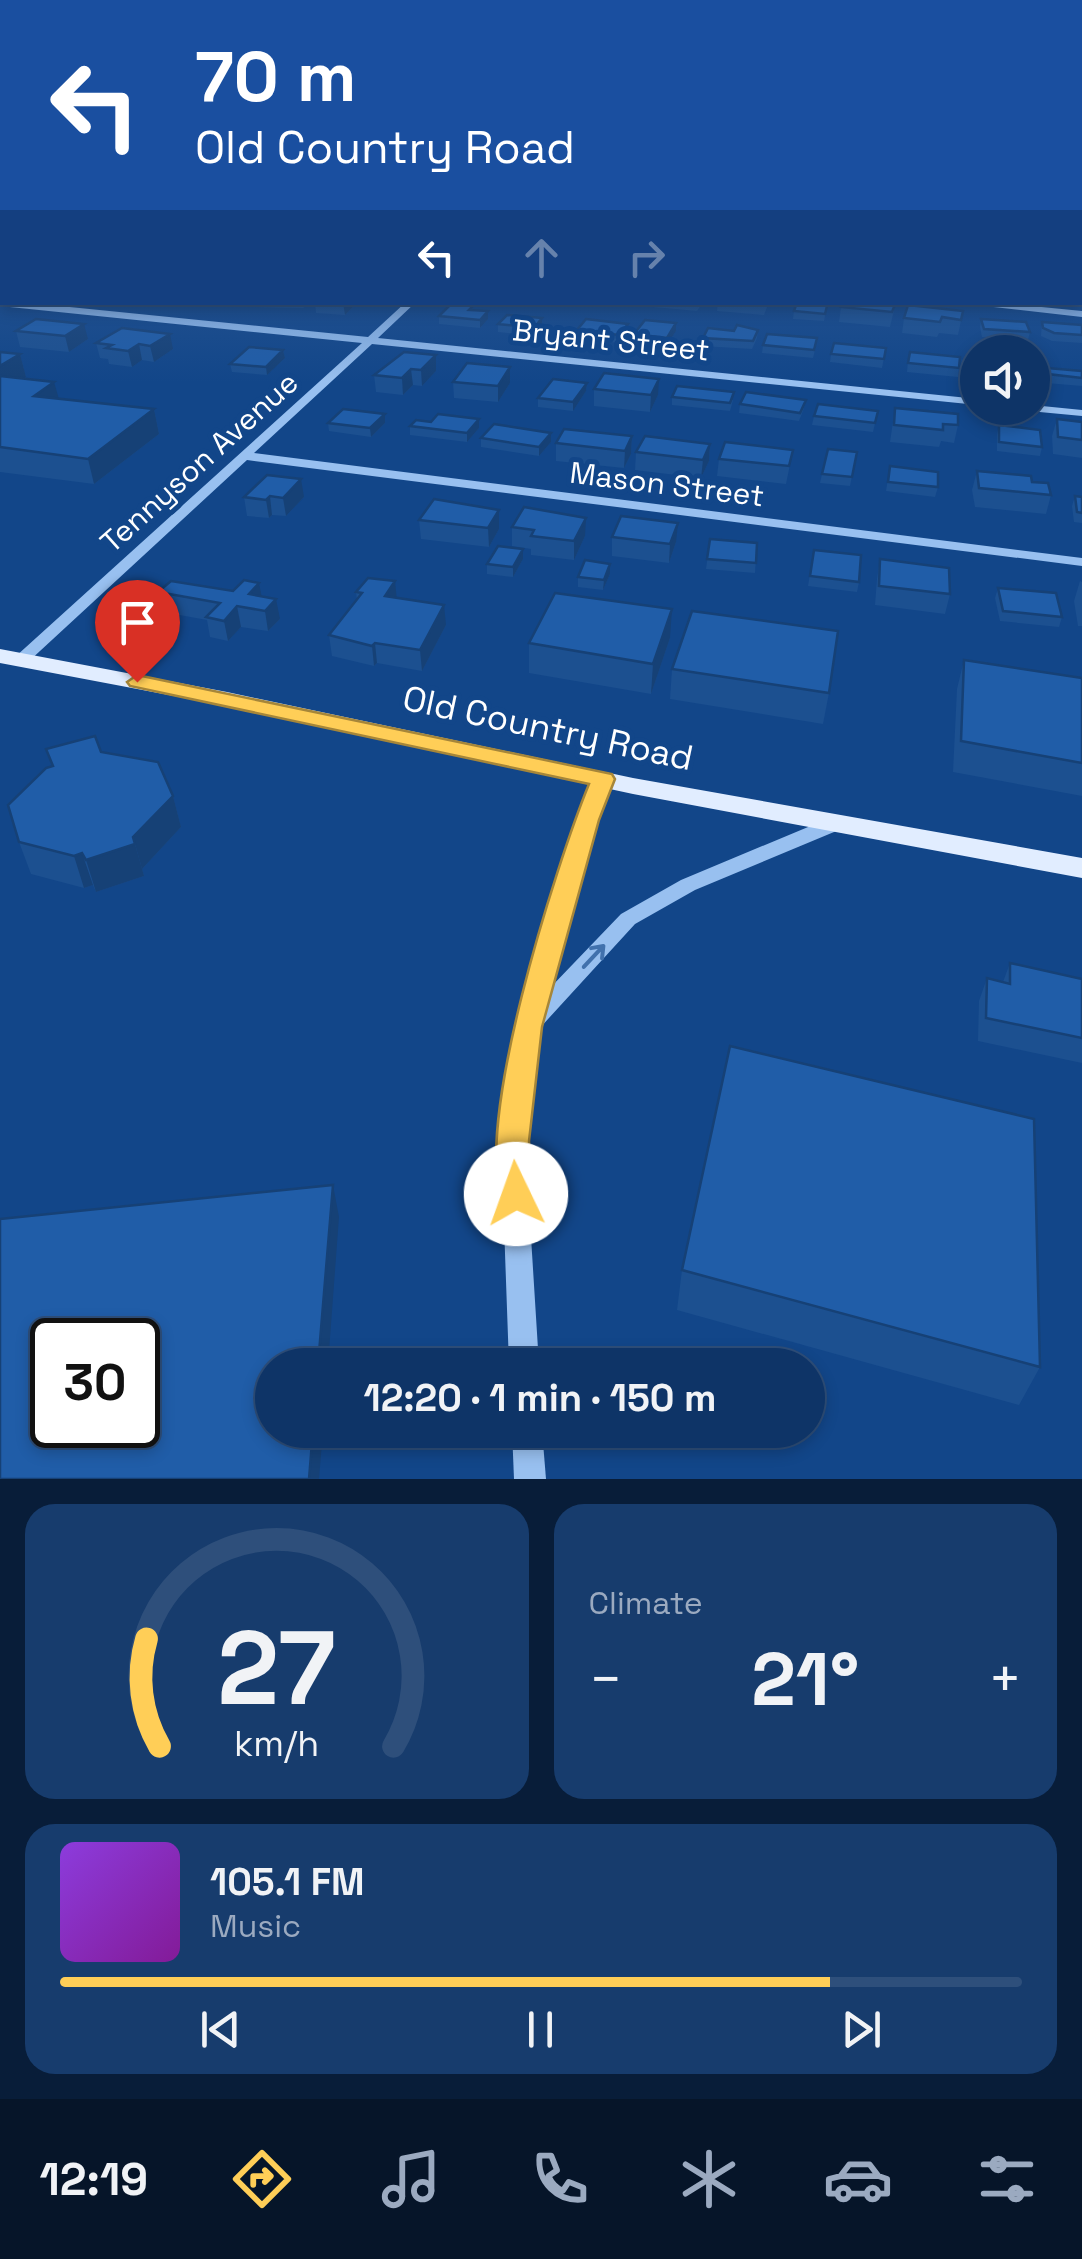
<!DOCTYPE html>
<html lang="en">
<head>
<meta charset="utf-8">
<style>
	body { margin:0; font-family:"Space Grotesk",sans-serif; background:#173c6d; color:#f1f3f6; height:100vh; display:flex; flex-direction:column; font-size:38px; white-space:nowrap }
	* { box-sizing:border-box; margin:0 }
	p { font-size:32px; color:#9baac0 }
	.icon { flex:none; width:55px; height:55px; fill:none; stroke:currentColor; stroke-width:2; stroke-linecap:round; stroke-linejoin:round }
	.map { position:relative; height:1479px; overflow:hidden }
	.details { display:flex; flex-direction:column; gap:25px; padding:25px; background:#081d39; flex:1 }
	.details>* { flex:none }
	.guide { position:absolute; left:0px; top:0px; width:1082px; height:305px; box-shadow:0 5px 15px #0003,0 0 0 2px #2e4f7b; background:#1a4fa0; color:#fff; overflow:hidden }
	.buttons { position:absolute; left:960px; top:335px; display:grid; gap:20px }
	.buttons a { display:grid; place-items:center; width:90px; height:90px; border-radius:50%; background:#0e3467; box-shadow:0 5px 15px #0003,0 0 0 2px #2e4f7b; font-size:50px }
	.speed { position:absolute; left:30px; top:1318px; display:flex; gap:20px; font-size:50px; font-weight:700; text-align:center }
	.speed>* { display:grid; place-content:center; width:130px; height:130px; border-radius:50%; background:#0e3467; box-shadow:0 5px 15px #0003,0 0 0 2px #2e4f7b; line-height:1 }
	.speed .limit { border:5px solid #111; border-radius:15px; background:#fff; color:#111 }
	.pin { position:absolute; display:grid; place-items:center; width:85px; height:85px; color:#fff; margin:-102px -42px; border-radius:50% 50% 50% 0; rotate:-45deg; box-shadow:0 0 10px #0007 }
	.pin .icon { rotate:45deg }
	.me { position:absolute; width:110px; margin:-55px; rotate:357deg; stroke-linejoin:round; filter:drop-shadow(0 0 8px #0008) }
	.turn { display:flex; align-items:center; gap:35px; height:210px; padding:0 30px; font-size:45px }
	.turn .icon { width:130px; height:130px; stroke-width:2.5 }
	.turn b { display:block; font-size:70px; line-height:85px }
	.lanes { display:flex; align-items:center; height:95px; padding:0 30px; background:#0003; justify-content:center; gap:50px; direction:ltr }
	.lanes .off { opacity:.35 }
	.big { font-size:75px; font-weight:800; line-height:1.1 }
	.details .tile { flex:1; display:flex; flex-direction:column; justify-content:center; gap:15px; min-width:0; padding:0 35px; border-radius:30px; background:#173c6d }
	.details .dial { align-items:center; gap:0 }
	.dial svg { height:260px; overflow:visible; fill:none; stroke:#2e4f7b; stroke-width:7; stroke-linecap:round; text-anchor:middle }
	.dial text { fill:#f1f3f6; stroke:none }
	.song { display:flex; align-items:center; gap:30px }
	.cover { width:120px; height:120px; border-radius:15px; background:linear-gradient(135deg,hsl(270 70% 55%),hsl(290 70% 35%)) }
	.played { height:10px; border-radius:5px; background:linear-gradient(90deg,#ffce57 80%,#2e4f7b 80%) }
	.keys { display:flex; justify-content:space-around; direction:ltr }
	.heat { display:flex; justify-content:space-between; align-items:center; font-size:55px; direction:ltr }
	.details .tiles { flex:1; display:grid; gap:25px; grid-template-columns:1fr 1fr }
	.tile:last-child { grid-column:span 2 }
	.trip { position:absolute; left:255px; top:1348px; width:570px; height:100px; border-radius:50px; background:#0e3467; box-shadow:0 5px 15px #0003,0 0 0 2px #2e4f7b; font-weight:800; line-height:100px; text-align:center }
	.tab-bar { display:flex; height:160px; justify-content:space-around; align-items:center; background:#061529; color:#9baac0 }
	.tab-bar .icon { width:70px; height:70px }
	.tab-bar .on { color:#ffce57 }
	.tab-bar b { font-size:45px; color:#f1f3f6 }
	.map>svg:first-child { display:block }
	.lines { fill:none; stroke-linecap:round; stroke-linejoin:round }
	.minor { fill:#98c0f0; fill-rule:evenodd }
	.major { fill:#e1edff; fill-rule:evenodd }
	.wall { fill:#1c5090 }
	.shaded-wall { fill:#164176 }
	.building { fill:#205da8; stroke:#164176; stroke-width:2.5; fill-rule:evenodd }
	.oneway { stroke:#4171ad }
	.route { fill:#ffce57; stroke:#a68639; stroke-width:2.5 }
	.labels { text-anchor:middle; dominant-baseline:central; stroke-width:10; stroke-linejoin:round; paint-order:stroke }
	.far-street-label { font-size:30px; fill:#fff; stroke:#124689 }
	.street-label { font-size:35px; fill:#fff; stroke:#124689 }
</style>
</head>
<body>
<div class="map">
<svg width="1082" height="1479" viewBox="0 0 1082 1479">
	<rect width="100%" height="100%" fill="#124689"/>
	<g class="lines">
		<g class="minor">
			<rect x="1080" y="184" width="2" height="4"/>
			<rect x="0" y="219" width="2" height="4"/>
			<rect x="1080" y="239" width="2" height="5"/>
			<polygon points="0,300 368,337 406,302 416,302 378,338 978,399 978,405 372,344 254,453 1082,558 1082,566 247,460 27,663 21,665 13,660 15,657 362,343 0,306"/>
			<polygon points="949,302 989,302 1082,311 1082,317"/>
			<polygon points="1032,405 1082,410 1082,416 1029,411 1023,408 1032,408"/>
			<polygon points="603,773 612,779 596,820 549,989 621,914 681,880 832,817 846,817 849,822 846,827 695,890 635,924 538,1030 525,1141 539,1365 509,1365 501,1141 516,1027 578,820 594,779"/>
			<polygon points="512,1430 542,1430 546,1479 514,1479"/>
		</g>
		<polygon class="major" points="0,649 227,692 633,778 1082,858 1082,878 633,794 227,706 0,663"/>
	</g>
	<g class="wall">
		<polygon points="253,302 311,302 303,308 254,307"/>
		<polygon points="315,302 358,302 345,315 316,313"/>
		<polygon points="606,302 640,302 639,305"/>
		<polygon points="653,302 703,302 697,311 653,307"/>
		<polygon points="718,302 769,302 764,315 717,311"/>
		<polygon points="828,302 824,321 793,319 794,311"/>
		<polygon points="896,302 890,327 839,322 841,307"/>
		<polygon points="476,310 488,319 480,328 439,324 439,316"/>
		<polygon points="963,311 958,335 939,333 937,337 902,333 904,318"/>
		<polygon points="981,319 1030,332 1028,340 982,337 980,327"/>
		<polygon points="1042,322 1082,325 1082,343 1052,341 1041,336"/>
		<polygon points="676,323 676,331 666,346 634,342 634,334"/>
		<polygon points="498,324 542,326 534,336 498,332"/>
		<polygon points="122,328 173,349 154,362 142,360 132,367 109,364 108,359 100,358 96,343"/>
		<polygon points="577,330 627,331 619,343 577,338"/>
		<polygon points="758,330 757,338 752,349 702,346 703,338"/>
		<polygon points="16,331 88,339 69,352 20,347"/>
		<polygon points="763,345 816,346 813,358 762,353"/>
		<polygon points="886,348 882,368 830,362 831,354"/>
		<polygon points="283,350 285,358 267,375 232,372 230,364"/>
		<polygon points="0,352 20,354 26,377 25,378 59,399 154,409 159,434 94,484 0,472"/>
		<polygon points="404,352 436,371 422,386 413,385 403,395 376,392 374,375"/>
		<polygon points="975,359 978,360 978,379 971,378"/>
		<polygon points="908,361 959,368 958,377 907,372"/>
		<polygon points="510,367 510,383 498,402 454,398 453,382"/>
		<polygon points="1047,368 1082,371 1082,386 1046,383 1045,376"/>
		<polygon points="587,383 586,391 573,411 538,407 538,398"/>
		<polygon points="594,389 658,395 650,412 594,406"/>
		<polygon points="672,397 733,400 730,411 672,405"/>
		<polygon points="806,400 804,408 799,421 739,413 740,404"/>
		<polygon points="895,408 958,425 954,443 941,441 939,447 890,442"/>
		<polygon points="878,411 873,432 812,425 814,416"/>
		<polygon points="385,414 385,423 371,437 329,431 328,423"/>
		<polygon points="1057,419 1082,422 1082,458 1053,454 1052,436"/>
		<polygon points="431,422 479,428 467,442 410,435 410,426"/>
		<polygon points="999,425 1042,447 1040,456 997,451 997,434"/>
		<polygon points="551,433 551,442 539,456 481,447 481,438"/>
		<polygon points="632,436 631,454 624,468 556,461 556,443"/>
		<polygon points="710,444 709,461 701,478 635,470 636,452"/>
		<polygon points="793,450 786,484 717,476 719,459"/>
		<polygon points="857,452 850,486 820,483 822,474"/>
		<polygon points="890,466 938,487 935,497 886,491"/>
		<polygon points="977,471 1032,482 1051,495 1046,514 975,507 972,490"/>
		<polygon points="267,475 304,497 286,516 272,515 269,518 247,516 244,497"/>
		<polygon points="1075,496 1082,497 1082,523 1074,522 1072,506"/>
		<polygon points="419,520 499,529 489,547 421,539"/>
		<polygon points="512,527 585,536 574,560 531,555 531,549 512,546"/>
		<polygon points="612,537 676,542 669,563 612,556"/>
		<polygon points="710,539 757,543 755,573 706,569"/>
		<polygon points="814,550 859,582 857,592 808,586"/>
		<polygon points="523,559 513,577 487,574 487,564"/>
		<polygon points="880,559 950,594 945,614 875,605 877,579"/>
		<polygon points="610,564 610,574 603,590 578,587 578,577"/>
		<polygon points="1080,581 1082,582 1082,626 1078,626 1074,601"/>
		<polygon points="998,588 1062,617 1059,627 1000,621 995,598"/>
		<polygon points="158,592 262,596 280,619 268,631 241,627 228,641 210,637 207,620 163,612"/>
		<polygon points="356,592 397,597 446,625 422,671 377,663 374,666 332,656 329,635 357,600"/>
		<polygon points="670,638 651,694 529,673 529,643"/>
		<polygon points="964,660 1082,678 1082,796 953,772 957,689"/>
		<polygon points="672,669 829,693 823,724 670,699"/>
		<polygon points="46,749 101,752 173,796 181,827 142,869 144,876 96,892 93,885 84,888 31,874 19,842 52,766"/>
		<polygon points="1010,963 1082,979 1082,1063 978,1041 979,1001 987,978 1003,982"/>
		<polygon points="682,1270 1040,1367 1019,1405 677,1310"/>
	</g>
	<g class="shaded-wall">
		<polygon points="343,302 358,302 345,315"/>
		<polygon points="488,311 488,319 480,328 480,320"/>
		<polygon points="542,318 542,326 534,336 534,328"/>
		<polygon points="676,323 676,331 666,346 667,338"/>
		<polygon points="84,324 88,339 69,352 65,336"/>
		<polygon points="628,324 627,331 619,343 619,335"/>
		<polygon points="170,334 173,349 154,362 150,346"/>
		<polygon points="139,344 142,360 132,367 128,351"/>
		<polygon points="283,350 285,358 267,375 266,367"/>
		<polygon points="20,354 26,377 0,394 0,366"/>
		<polygon points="436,355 436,371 422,386 421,370"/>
		<polygon points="510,367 510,383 498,402 498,386"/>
		<polygon points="411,369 413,385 403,395 402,378"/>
		<polygon points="659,379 658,395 650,412 651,395"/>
		<polygon points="54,382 61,406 34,396"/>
		<polygon points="587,383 586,391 573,411 573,402"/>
		<polygon points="154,409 159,434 94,484 88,459"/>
		<polygon points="385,414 385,423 371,437 370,428"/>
		<polygon points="479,419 479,428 467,442 467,433"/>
		<polygon points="551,433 551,442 539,456 539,447"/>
		<polygon points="632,436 631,454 624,468 625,451"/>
		<polygon points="710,444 709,461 701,478 703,460"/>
		<polygon points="301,479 304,497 286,516 283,498"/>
		<polygon points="270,496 272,515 269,518 266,500"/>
		<polygon points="499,510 499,529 489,547 488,528"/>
		<polygon points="586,518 585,536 574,560 574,541"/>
		<polygon points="678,523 676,542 669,563 670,544"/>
		<polygon points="523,549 523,559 513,577 513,567"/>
		<polygon points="610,564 610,574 603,590 604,580"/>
		<polygon points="395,581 397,601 385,596"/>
		<polygon points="259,583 263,603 249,594"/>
		<polygon points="276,599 280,619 268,631 265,611"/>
		<polygon points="444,605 446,625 422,671 420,650"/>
		<polygon points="237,606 241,627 228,641 224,621"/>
		<polygon points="672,609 670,638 651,694 653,664"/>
		<polygon points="375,643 377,663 374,666 372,646"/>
		<polygon points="173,796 181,827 142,869 133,837"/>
		<polygon points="135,844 144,876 96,892 86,860"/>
		<polygon points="82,853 93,885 84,888 74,856"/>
		<polygon points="333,1185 339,1217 328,1365 318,1365"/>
		<polygon points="313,1430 323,1430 319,1479 309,1479"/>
	</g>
	<g class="building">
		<polygon points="453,302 476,303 469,310 488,311 480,320 439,316"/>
		<polygon points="797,302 828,302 825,314 794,311"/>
		<polygon points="843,302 896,302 892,312 841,307"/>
		<polygon points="908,305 963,311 961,320 942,317 940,322 904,318"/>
		<polygon points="507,315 542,318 534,328 498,324"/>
		<polygon points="36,319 84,324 65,336 16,331"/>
		<polygon points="586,319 628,324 619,335 577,330"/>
		<polygon points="981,319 1026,322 1030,332 984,329"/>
		<polygon points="645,320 676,323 667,338 634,334"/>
		<polygon points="1042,322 1082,325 1082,335 1054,333 1043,328"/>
		<polygon points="737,325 758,330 753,341 703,338 708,328 734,331"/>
		<polygon points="122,328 170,334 150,346 139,344 128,351 106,348 112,345 96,343"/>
		<polygon points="767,334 817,338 814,350 763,345"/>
		<polygon points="834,343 886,348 884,359 831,354"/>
		<polygon points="249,347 283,350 266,367 230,364"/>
		<polygon points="0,352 20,354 0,366"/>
		<polygon points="404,352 436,355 421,370 411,369 402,378 374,375"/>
		<polygon points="910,352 960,357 959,368 908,363"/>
		<polygon points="975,359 978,360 978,370 973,370"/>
		<polygon points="467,363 510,367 498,386 453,382"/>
		<polygon points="1047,368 1082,371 1082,378 1048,374"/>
		<polygon points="604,373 659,379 651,395 594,389"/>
		<polygon points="0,376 54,382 34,396 154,409 88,459 0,447"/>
		<polygon points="553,379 587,383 573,402 538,398"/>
		<polygon points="677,386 734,392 730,403 672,397"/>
		<polygon points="746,392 806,400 800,413 740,404"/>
		<polygon points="818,404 878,411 875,423 814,416"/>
		<polygon points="895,408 958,414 958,425 943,424 943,430 894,425"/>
		<polygon points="343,409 385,414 370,428 328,423"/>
		<polygon points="438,414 479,419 467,433 410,426 416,420 431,422"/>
		<polygon points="1057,419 1082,422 1082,440 1058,437"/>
		<polygon points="494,424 551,433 539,447 481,438"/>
		<polygon points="999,425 1040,430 1042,447 999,442"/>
		<polygon points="564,429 632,436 625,451 556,443"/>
		<polygon points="645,436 710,444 703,460 636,452"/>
		<polygon points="725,442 793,450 789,466 719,459"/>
		<polygon points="828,449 857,452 852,477 822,474"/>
		<polygon points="890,466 938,472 938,487 888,482"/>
		<polygon points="977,471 1031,476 1032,482 1048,483 1051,495 979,488"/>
		<polygon points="267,475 301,479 283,498 270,496 266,500 244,497"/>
		<polygon points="1075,496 1082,497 1082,513 1077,512"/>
		<polygon points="434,499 499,510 488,528 419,520"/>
		<polygon points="524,507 586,518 574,541 531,536 534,530 512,527"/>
		<polygon points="621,516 678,523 670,544 612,537"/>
		<polygon points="710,539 757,543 756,563 707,559"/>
		<polygon points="498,546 523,549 513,567 487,564"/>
		<polygon points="814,550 861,555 859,582 810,576"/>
		<polygon points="880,559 949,568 950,594 879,586"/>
		<polygon points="585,560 610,564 604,580 578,577"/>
		<polygon points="368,578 395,581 385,596 444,605 420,650 375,643 372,646 329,635 362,593 356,592"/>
		<polygon points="244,580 259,583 249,594 276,599 265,611 237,606 224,621 206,617 220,603 158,592 171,581 233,591"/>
		<polygon points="998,588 1056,593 1062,617 1003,611"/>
		<polygon points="555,593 672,609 653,664 529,643"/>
		<polygon points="692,611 838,631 829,693 672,669"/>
		<polygon points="964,660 1082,678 1082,763 961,741"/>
		<polygon points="95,736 101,752 158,762 173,796 133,837 135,844 86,860 82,853 74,856 19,842 8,805 46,768 53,766 46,749"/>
		<polygon points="1010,963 1082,979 1082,1038 986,1018 987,978 1010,984"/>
		<polygon points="730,1046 1034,1119 1040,1367 682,1270"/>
		<path d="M333,1185L318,1365H272V1430H313L309,1479H0V1219ZM52,1340H138V1425H52Z"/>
	</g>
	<defs><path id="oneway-shaft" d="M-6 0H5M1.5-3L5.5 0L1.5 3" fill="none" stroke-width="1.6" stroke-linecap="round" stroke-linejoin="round" transform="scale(2.5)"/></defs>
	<use class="oneway" href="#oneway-shaft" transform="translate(594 956) rotate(-47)"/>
	<linearGradient id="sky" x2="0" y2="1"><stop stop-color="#0a264b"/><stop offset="0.46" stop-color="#335d97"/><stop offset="1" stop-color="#335d97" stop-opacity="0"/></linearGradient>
	<rect width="1082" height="382" fill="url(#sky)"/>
	<path class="route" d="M137,675L612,774L615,779L599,820L542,1027L529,1141L532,1194L527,1205L516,1210L504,1205C470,1131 557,862 589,784L130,686L127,682Z"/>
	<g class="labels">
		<g class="far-street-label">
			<text transform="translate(611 340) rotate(6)">Bryant Street</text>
			<text transform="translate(199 462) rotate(-42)">Tennyson Avenue</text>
			<text transform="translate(667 484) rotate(7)">Mason Street</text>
		</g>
		<g class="street-label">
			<text transform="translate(548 728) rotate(12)">Old Country Road</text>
		</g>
	</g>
</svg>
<div class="buttons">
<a><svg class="icon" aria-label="sound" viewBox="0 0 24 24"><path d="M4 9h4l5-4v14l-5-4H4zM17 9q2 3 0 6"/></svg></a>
</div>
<div class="speed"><div class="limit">30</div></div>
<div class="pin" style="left:137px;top:682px;background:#d93025"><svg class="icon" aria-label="arrive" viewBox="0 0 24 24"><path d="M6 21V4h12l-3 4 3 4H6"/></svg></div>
<svg class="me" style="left:516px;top:1194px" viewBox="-20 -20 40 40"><circle r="19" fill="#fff"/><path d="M0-13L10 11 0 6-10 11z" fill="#ffce57"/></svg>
<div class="trip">12:20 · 1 min · 150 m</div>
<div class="guide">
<div class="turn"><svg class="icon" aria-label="left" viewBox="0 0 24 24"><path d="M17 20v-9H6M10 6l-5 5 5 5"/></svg><div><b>70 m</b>Old Country Road</div></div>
<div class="lanes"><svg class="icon" aria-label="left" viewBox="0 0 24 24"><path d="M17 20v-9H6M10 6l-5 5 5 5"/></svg><svg class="icon off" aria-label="ahead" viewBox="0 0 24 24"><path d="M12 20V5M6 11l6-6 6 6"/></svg><svg class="icon off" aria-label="right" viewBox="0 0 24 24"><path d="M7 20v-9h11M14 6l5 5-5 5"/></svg></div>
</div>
</div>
<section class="details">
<div class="tiles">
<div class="tile dial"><svg viewBox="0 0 100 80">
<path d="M14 69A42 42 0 1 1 86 69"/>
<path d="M14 69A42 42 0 0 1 10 36" stroke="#ffce57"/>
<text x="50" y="56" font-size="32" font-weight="700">27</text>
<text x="50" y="72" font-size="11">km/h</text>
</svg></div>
<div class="tile"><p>Climate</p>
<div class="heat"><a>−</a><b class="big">21°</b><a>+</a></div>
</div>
<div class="tile">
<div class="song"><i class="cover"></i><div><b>105.1 FM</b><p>Music</p></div></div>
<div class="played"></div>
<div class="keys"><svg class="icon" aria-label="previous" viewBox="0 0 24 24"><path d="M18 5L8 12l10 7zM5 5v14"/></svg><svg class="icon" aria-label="pause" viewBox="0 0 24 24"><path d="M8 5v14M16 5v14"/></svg><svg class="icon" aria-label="next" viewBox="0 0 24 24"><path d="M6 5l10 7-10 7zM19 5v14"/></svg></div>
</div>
</div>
</section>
<nav class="tab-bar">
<b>12:19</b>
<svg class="icon on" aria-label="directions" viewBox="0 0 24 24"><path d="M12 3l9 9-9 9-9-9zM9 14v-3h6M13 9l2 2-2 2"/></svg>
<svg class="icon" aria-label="music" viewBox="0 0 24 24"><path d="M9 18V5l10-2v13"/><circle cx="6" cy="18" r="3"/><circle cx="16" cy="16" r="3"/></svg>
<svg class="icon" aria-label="phone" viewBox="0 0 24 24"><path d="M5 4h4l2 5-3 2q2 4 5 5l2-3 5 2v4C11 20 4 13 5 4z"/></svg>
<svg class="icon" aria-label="climate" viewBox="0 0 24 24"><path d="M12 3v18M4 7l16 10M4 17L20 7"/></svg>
<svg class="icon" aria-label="car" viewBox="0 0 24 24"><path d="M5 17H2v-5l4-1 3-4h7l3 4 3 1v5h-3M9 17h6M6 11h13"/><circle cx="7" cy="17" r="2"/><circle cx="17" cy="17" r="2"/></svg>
<svg class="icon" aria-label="filters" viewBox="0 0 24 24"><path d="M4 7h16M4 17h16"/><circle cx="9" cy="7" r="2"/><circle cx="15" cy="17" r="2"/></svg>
</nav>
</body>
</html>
